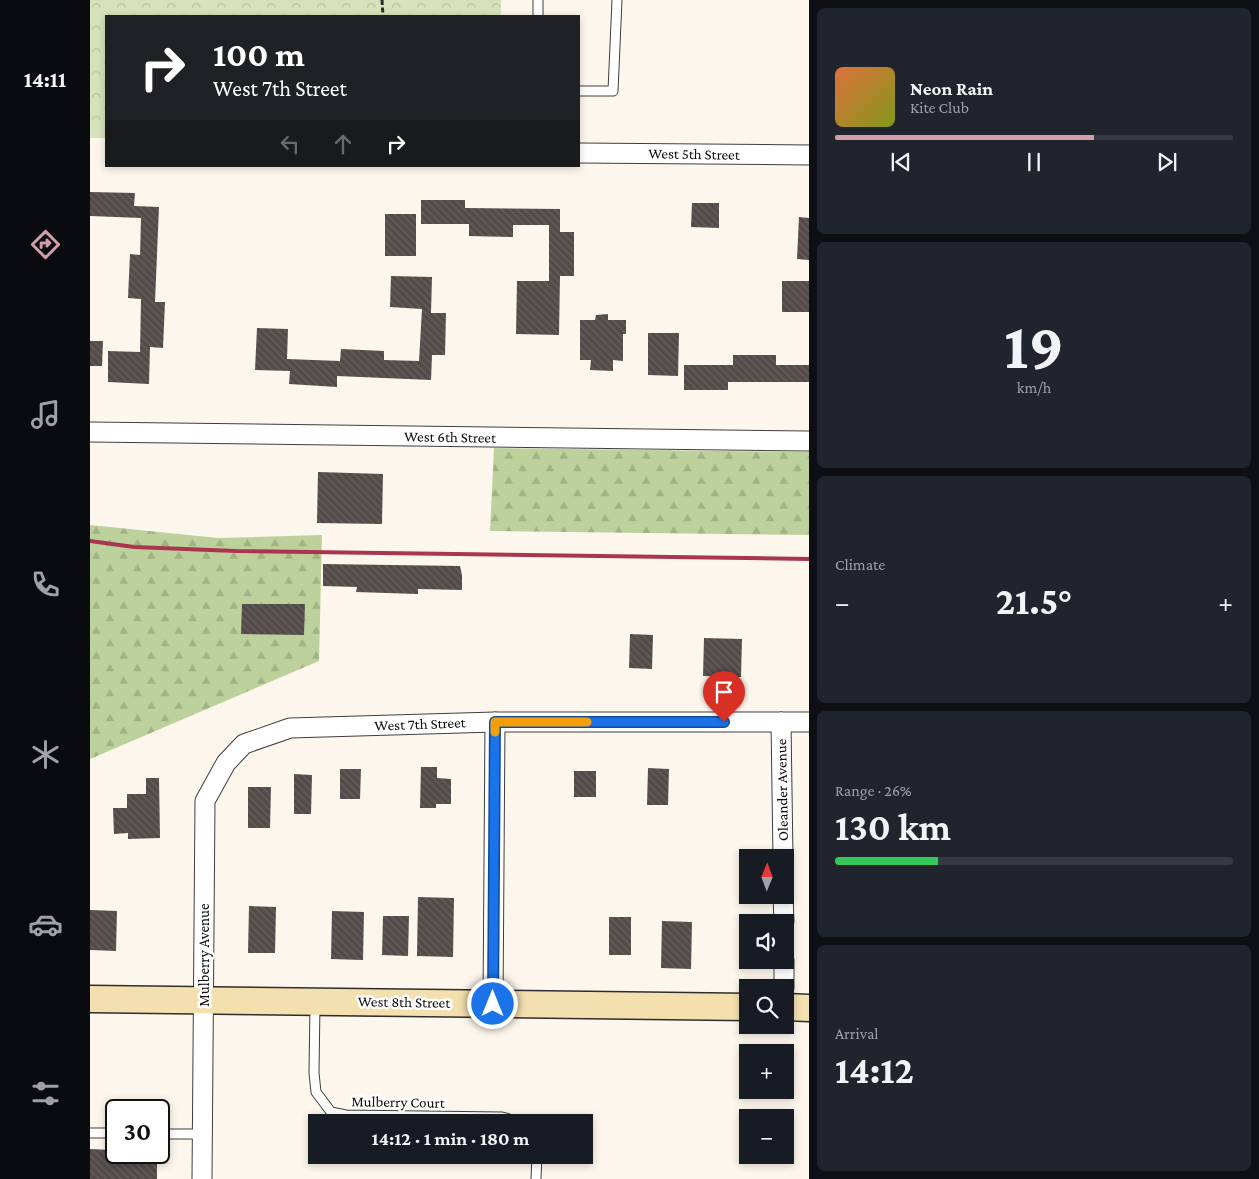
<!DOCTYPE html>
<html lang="en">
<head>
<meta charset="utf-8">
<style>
	body { margin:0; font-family:"Crimson Pro",serif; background:#20242c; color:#f1f3f6; height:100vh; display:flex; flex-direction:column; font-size:19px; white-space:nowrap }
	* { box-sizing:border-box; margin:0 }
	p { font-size:16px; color:#9ea1a6 }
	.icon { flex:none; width:28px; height:28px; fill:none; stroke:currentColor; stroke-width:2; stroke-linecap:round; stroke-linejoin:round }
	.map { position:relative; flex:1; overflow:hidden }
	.details { display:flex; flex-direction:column; gap:8px; padding:8px; background:#0d0f14; width:450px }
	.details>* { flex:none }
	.guide { position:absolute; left:15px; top:15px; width:475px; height:152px; border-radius:0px; box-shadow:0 2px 8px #0003; background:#202124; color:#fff; overflow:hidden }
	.needle { width:32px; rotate:1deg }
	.controls { position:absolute; left:649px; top:849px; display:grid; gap:10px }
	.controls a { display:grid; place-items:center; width:55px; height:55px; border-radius:0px; background:#171b24; box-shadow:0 2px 8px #0003; font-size:25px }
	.speed { position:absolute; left:15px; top:1099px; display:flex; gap:10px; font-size:25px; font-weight:700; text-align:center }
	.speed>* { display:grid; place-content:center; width:65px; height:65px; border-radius:50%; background:#171b24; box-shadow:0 2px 8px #0003; line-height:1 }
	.speed .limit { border:2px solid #111; border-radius:8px; background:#fff; color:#111 }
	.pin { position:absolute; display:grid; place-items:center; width:42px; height:42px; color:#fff; margin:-51px -21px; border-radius:50% 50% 50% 0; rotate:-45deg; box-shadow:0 0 5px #0007 }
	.pin .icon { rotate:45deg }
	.me { position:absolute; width:55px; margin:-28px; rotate:0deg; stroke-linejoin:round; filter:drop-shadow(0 0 4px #0008) }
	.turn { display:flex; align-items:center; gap:18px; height:105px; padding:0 25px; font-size:22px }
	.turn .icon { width:65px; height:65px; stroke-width:2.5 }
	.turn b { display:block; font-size:35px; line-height:42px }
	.lanes { display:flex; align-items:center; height:48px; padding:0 25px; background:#0003; justify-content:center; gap:25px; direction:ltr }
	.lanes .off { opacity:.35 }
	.big { font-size:38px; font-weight:700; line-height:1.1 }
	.details .widget { flex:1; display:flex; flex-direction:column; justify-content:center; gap:8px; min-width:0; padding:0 18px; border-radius:8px; background:#20242c }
	.details .dial { align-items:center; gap:0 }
	.dial b { font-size:65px; line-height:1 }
	.song { display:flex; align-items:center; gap:15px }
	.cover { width:60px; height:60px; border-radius:8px; background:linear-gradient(135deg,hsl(20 70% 55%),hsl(70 70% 35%)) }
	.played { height:5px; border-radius:2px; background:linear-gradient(90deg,#d19eab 65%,#363941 65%) }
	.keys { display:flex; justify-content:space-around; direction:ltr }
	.heat { display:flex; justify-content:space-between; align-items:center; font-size:28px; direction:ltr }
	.charge { height:8px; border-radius:4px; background:linear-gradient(90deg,#34c759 26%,#363941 0) }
	.trip { position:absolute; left:218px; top:1114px; width:285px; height:50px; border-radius:0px; background:#171b24; box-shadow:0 2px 8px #0003; font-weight:700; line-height:50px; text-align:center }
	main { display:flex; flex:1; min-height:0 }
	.menu { display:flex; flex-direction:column; width:90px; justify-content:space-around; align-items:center; background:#090b0e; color:#9ea1a6 }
	.menu .icon { width:35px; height:35px }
	.menu .active { color:#d19eab }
	.menu b { font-size:22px; color:#f1f3f6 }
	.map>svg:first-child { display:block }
	.forest { fill:url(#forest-firs) }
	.park { fill:url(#park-crowns) }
	.building { fill:url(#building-back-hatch) }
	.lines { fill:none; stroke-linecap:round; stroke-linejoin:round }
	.lane-casing { stroke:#3e3e3e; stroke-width:11 }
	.street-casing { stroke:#3e3e3e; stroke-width:21 }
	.secondary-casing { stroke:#2d2d2d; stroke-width:29 }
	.path { stroke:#2d2d2d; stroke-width:3; stroke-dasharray:5 2.5; stroke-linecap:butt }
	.lane { stroke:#fff; stroke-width:9 }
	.street { stroke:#fff; stroke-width:19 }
	.secondary { stroke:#f4e0af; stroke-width:26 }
	.rail { stroke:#a93650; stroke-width:4 }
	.route-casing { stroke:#114b97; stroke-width:12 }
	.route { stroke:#1a73e8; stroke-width:9 }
	.slow { stroke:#f59e0b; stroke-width:9 }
	.labels { text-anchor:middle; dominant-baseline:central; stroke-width:5; stroke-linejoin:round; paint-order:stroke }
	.street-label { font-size:15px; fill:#0b0b0b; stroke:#fff }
</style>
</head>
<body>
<main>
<nav class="menu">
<b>14:11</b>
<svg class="icon active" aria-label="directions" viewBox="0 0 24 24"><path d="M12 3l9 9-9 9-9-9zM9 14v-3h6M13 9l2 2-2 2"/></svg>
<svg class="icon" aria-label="music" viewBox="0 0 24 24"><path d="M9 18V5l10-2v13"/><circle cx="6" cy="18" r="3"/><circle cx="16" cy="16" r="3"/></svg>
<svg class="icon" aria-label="phone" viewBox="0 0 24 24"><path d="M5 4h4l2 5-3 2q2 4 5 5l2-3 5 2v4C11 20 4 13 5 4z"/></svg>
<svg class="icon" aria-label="climate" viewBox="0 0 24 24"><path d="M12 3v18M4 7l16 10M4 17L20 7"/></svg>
<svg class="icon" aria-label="car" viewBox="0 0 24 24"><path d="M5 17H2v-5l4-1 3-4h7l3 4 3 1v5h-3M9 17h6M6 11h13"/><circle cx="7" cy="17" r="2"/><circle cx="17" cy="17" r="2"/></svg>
<svg class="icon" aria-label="filters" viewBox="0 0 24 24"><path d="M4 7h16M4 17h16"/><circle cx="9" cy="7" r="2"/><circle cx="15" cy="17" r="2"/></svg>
</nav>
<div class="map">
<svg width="719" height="1179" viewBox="0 0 719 1179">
	<defs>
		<pattern id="forest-firs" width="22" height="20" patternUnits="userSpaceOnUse" patternTransform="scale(1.25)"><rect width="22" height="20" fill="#bdd19c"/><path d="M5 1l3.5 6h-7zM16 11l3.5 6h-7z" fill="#a1b285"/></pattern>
		<pattern id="park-crowns" width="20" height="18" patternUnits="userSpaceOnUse" patternTransform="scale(1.25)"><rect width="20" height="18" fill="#d6e2ba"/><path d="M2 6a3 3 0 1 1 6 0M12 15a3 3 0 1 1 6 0" fill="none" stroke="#b6c19f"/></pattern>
		<pattern id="building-back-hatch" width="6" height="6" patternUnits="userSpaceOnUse" patternTransform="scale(1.25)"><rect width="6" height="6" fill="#534b49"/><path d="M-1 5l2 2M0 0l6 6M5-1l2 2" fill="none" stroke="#67605f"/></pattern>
	</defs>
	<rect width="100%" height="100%" fill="#fdf6ec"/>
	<g class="forest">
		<polygon points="404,448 719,452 719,535 400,531"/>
		<polygon points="0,525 128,538 232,535 229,661 0,759"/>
	</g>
	<polygon class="park" points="0,0 411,0 411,16 16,16 16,138 0,138"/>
	<g class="building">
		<polygon points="0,192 45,193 44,206 69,207 65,302 75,302 73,348 60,347 59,384 18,382 18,351 50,352 51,299 38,298 40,254 50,255 51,218 0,216"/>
		<polygon points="331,200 375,200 375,208 470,209 470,232 484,232 484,276 470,276 469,335 426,334 427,281 459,281 459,225 423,225 423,237 379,236 379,224 331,224"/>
		<polygon points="602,203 629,203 629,228 601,227"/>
		<rect x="295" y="214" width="31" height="42"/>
		<polygon points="709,217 719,218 719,260 707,259"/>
		<polygon points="301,276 342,277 341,313 356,313 355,355 342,355 341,380 247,376 247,387 199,384 200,371 165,370 167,328 198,329 197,359 250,361 251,349 294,351 294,360 329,361 332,309 300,307"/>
		<rect x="692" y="281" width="27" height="31"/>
		<polygon points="518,314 518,320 536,320 536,334 533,334 533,361 523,360 523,371 500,370 501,360 490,360 490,320 505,320 506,315"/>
		<polygon points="558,333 589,333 588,376 558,375"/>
		<polygon points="0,341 13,341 12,366 0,366"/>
		<polygon points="643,355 686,355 686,365 719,365 719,382 638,382 638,390 594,390 594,365 643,365"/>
		<polygon points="228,472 293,474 292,524 227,523"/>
		<polygon points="233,564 370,566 372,575 372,590 328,589 328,594 266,592 267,587 233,586"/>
		<polygon points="152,604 215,604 214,635 151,634"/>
		<polygon points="540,634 563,635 562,669 539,668"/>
		<polygon points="614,638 652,639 651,677 613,676"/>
		<polygon points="331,767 347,767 347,778 361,779 361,804 346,804 346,808 330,808"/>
		<polygon points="558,768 579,769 578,805 557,805"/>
		<polygon points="250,769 271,769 270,799 250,799"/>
		<rect x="484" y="771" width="22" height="26"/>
		<polygon points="204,774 222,775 221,814 204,814"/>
		<polygon points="56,778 69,778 70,838 38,839 38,833 24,834 23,808 37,808 37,794 56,794"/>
		<polygon points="158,787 181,787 180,828 158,828"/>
		<polygon points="328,897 364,898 363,957 327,956"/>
		<polygon points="159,906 186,907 185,953 158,953"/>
		<polygon points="0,910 27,911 26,951 0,950"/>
		<polygon points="242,911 274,912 273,960 241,959"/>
		<polygon points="293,916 319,916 318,956 292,955"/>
		<rect x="519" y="917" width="22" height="38"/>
		<polygon points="572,921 602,922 601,969 571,968"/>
		<polygon points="0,1149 21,1150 21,1157 67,1158 67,1179 0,1179"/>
	</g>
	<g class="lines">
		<g class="lane-casing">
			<g id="lane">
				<polyline points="448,16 448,0"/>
				<polyline points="489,91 523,91 527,0"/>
				<polyline points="225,1004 224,1073 226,1092 241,1112 256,1115 412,1117 430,1122"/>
				<polyline points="0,1133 26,1133"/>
				<polyline points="69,1134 112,1134"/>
				<polyline points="446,1179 447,1155"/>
			</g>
		</g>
		<g class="street-casing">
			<g id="street">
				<polyline points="489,153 719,155"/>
				<polyline points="0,432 719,441"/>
				<polyline points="691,722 693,858"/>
				<polyline points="693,895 694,922"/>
				<polyline points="694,960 694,988"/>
				<polyline points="403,1003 405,722"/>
				<polyline points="112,1179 115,801 136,763 154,744 200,728 405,722 719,722"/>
			</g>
		</g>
		<g class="secondary-casing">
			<g id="secondary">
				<polyline points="0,999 658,1007"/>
				<polyline points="695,1007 719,1008"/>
			</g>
		</g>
		<polyline class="path" points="292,0 293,16"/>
		<use href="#lane" class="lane"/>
		<use href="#street" class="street"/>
		<use href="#secondary" class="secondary"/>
		<polyline class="rail" points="0,541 44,547 146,551 719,559"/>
	</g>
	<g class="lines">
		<g class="route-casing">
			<polyline id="route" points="403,1004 405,722 634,722"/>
		</g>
		<use href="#route" class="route"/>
		<polyline class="slow" points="405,732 405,722 497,722"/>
	</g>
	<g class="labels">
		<g class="street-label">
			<text transform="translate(604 154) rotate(1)">West 5th Street</text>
			<text transform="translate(360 437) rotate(1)">West 6th Street</text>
			<text transform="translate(330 724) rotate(-2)">West 7th Street</text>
			<text transform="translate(692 790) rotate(-91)">Oleander Avenue</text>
			<text transform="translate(114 955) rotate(-90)">Mulberry Avenue</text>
			<text transform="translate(314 1002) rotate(1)">West 8th Street</text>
			<text transform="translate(308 1102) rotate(1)">Mulberry Court</text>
		</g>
	</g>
</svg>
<div class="controls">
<a><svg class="needle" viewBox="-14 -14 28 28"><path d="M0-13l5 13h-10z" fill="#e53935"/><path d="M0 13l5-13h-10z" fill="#9ea1a6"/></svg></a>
<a><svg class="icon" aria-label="sound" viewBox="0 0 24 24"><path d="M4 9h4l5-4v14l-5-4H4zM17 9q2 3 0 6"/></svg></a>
<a><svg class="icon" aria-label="search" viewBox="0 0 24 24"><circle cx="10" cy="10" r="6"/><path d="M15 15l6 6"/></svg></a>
<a>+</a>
<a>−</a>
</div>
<div class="speed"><div class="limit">30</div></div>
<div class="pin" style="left:634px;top:722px;background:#d93025"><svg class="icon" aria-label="arrive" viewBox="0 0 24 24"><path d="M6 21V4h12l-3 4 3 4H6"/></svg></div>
<svg class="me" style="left:403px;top:1004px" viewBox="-20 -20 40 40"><circle r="17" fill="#1a73e8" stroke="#fff" stroke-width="3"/><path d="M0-11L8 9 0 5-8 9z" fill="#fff"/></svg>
<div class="trip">14:12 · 1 min · 180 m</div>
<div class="guide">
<div class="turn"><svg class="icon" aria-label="right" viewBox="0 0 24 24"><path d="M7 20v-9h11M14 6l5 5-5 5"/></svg><div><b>100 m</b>West 7th Street</div></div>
<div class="lanes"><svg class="icon off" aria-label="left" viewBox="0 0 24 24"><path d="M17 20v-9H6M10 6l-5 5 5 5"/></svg><svg class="icon off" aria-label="ahead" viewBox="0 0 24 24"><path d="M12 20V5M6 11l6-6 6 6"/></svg><svg class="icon" aria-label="right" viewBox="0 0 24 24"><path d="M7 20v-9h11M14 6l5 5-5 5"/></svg></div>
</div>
</div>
<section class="details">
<div class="widget">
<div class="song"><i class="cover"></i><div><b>Neon Rain</b><p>Kite Club</p></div></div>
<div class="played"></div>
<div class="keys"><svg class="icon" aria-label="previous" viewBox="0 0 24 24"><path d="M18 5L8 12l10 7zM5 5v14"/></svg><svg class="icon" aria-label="pause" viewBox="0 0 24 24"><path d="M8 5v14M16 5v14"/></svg><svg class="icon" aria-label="next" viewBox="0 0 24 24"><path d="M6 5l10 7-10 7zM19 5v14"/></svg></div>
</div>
<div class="widget dial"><b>19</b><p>km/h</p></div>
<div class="widget"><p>Climate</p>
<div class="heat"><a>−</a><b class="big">21.5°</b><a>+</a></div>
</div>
<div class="widget"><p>Range · 26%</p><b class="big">130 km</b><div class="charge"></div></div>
<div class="widget"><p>Arrival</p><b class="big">14:12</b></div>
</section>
</main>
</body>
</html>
